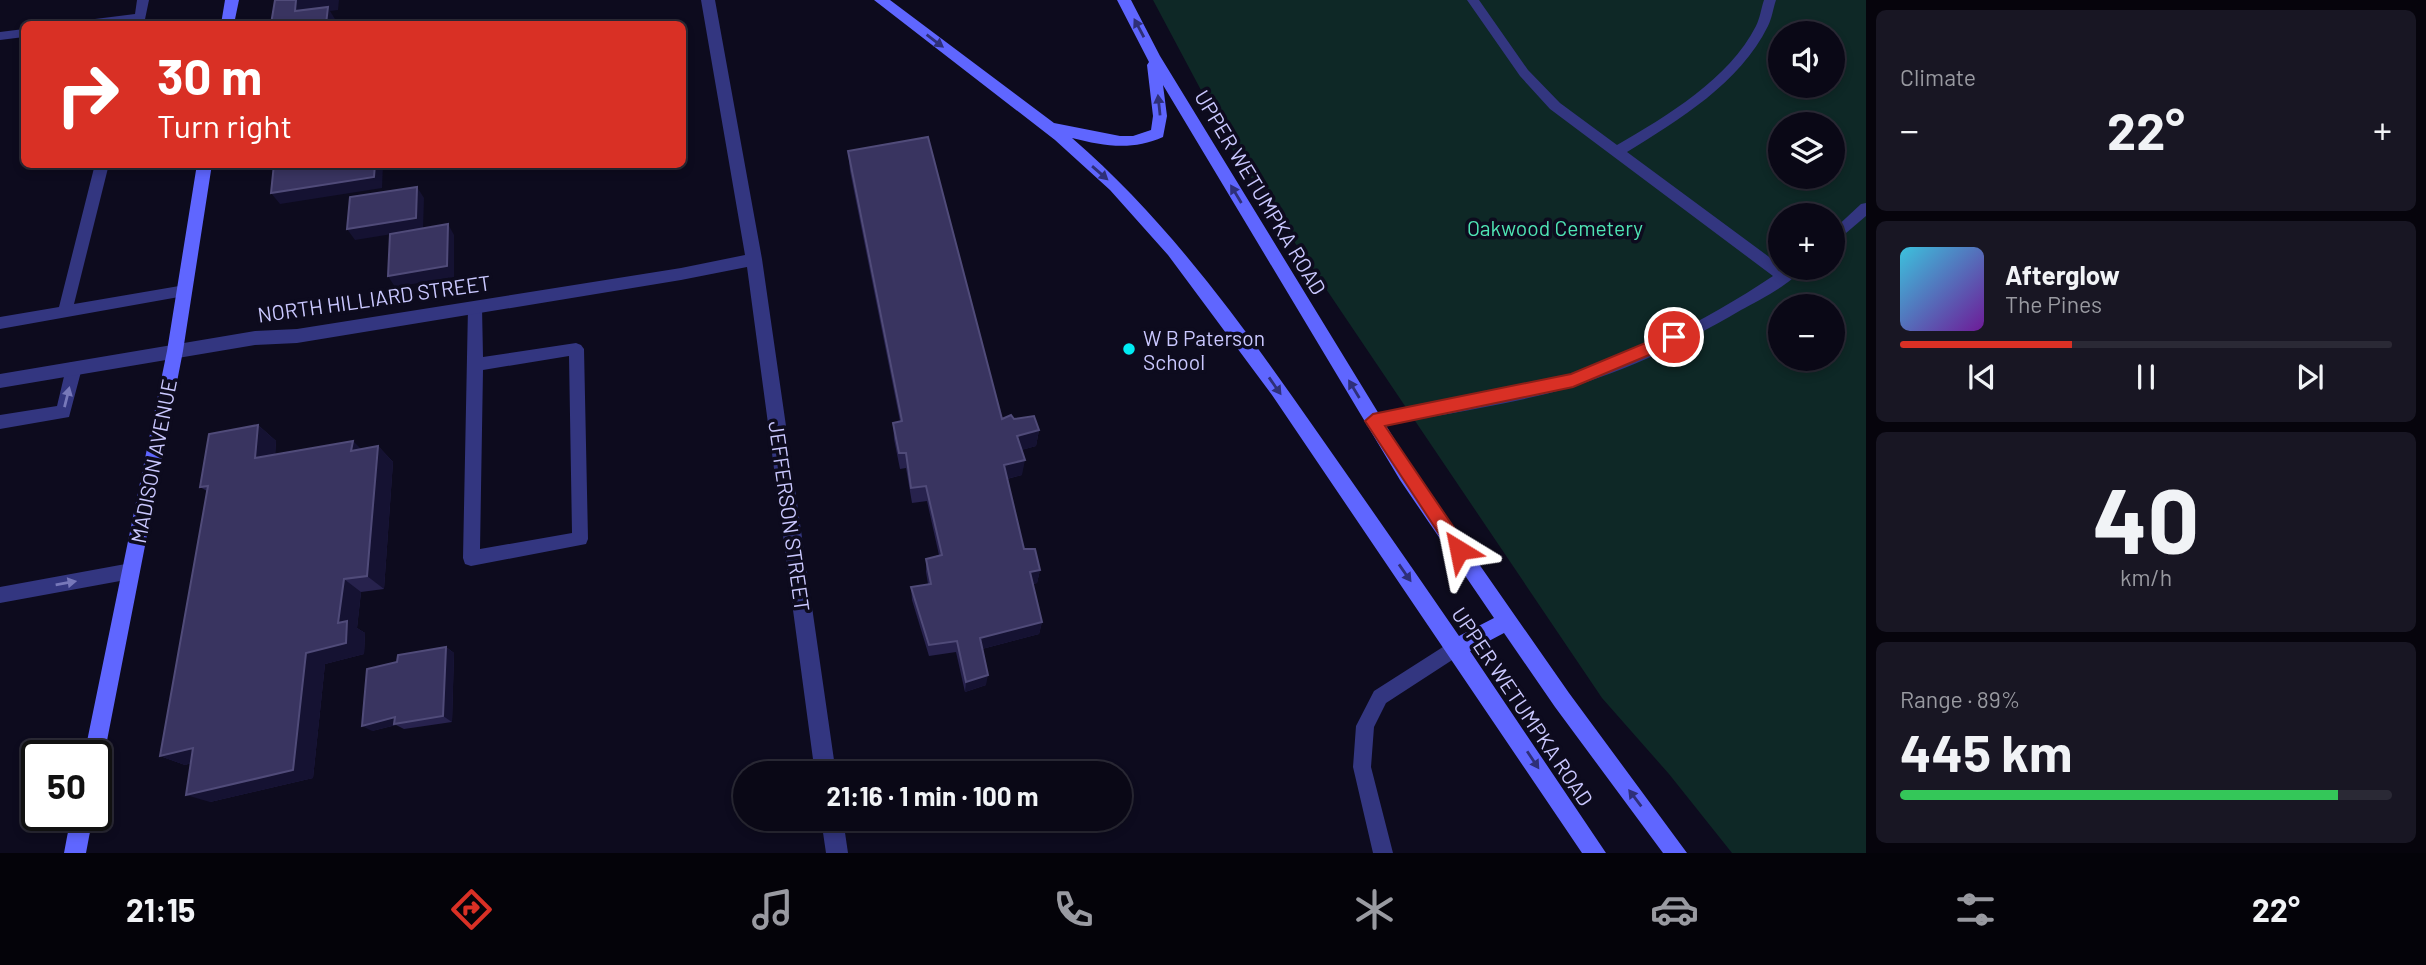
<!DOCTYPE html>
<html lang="en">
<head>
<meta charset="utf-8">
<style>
	body { margin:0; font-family:Barlow,sans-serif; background:#181623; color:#f1f3f6; height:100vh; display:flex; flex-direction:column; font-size:26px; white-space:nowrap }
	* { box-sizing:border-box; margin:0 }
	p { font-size:23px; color:#999aa1 }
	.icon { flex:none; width:38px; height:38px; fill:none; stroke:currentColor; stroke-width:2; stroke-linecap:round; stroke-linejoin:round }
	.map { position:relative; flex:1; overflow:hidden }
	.details { display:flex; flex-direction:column; gap:10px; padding:10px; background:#06040c; width:560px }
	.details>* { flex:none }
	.guide { position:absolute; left:21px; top:21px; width:665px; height:147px; border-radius:10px; box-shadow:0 4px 10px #0003,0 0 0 2px #2a2935; background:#d93025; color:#fff; overflow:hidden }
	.buttons { position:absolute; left:1768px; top:21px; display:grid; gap:14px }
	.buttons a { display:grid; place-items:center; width:77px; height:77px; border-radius:50%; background:#0a0816; box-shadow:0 4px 10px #0003,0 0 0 2px #2a2935; font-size:35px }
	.speed { position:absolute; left:21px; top:740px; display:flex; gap:14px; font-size:35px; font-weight:700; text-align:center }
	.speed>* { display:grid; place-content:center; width:91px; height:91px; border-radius:50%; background:#0a0816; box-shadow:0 4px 10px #0003,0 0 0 2px #2a2935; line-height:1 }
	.speed .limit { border:4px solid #111; border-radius:10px; background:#fff; color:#111 }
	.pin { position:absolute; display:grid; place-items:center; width:60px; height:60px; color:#fff; margin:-30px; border:4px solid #fff; border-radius:50%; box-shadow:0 2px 7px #0007 }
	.me { position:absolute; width:77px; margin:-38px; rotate:325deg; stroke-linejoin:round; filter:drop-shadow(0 0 5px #0008) }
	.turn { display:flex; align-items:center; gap:24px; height:147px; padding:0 21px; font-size:32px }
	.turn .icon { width:91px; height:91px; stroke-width:2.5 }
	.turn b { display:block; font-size:49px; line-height:60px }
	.big { font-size:52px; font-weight:700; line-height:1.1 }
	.details .tile { flex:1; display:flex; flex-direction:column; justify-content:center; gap:10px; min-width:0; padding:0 24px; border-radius:10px; background:#181623 }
	.details .dial { align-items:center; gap:0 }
	.dial b { font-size:91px; line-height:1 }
	.song { display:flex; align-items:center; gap:21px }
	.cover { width:84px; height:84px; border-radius:10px; background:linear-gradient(135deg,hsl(190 70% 55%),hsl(280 70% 35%)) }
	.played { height:7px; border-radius:4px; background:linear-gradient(90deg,#d93025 35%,#2a2935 35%) }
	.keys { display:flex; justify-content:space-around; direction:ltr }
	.heat { display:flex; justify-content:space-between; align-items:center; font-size:38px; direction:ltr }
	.charge { height:10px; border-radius:5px; background:linear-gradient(90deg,#34c759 89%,#2a2935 0) }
	.trip { position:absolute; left:733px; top:761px; width:399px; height:70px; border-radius:35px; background:#0a0816; box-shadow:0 4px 10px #0003,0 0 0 2px #2a2935; font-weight:700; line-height:70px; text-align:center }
	.menu { display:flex; height:112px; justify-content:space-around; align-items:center; background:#040309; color:#999aa1 }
	.menu .icon { width:49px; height:49px }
	.menu .current { color:#d93025 }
	.menu b { font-size:32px; color:#f1f3f6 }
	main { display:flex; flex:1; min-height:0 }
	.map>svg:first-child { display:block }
	.green { fill:#0e2826; fill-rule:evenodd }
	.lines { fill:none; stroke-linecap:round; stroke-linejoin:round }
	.lane { fill:#333680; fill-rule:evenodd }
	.street { fill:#333680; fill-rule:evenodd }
	.secondary { fill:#5f66ff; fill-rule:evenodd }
	.wall { fill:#27224d }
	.shaded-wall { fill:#151232 }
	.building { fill:#393460; stroke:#504b79; stroke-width:2 }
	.oneway { fill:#2e2f78 }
	.oneway2 { fill:#7778b9 }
	.route { fill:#d93025; stroke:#8d1f18; stroke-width:2 }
	.poi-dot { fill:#00ecf3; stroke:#0d0b1e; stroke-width:2.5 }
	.labels { text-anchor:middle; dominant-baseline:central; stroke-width:7; stroke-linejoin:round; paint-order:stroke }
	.street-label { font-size:21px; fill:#cac8ff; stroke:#0d0b1e }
	.park-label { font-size:21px; fill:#4fe4b4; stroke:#0d0b1e }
	.poi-label { font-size:21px; fill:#cac8ff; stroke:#0d0b1e; text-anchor:start }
</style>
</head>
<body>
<main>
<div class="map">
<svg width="1866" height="853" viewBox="0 0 1866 853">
	<rect width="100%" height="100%" fill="#0d0b1e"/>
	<path class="green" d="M1153,0H1866V853H1732L1669,774L1602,698L1235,154ZM1780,33H1832V86H1780ZM1780,124H1832V177H1780ZM1780,215H1832V268H1780ZM1780,306H1832V359H1780Z"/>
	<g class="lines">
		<g class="lane">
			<polygon points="137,0 149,0 144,24 132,24 132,22 81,24 87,20 135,14"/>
			<path d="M1467,0H1479L1528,70L1560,103L1617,145C1667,116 1729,79 1756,26C1760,18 1761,9 1764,0H1776C1773,9 1772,18 1768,26C1740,83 1679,120 1627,152L1780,265V268H1802C1793,283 1758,301 1741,310C1680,346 1615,376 1546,394C1489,408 1430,416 1373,428L1367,426L1365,421L1367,416L1373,414C1430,402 1489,395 1546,381C1627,361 1704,322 1773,276L1550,109L1520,76Z"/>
			<polygon points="24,29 24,37 0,40 0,32"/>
			<polygon points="95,164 109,164 74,304 185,285 190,287 192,291 190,295 0,329 0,317 59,307"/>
			<polygon points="1866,203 1866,216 1832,245 1832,231 1861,204"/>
			<path d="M475,301L482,307L483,357L576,343L581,345L584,349L588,539L586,544L471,566L465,564L463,558L468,307ZM569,356L572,533L480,549L483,370Z"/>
			<polygon points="74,362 79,363 82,368 69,417 0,429 0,415 57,406 66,368 69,363"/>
			<polygon points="131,563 137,565 140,571 137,577 131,579 0,603 0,587"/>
			<polygon points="1457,638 1463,641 1466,647 1463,653 1386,703 1374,727 1371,767 1393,853 1373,853 1353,767 1356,726 1374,691"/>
		</g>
		<g class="street">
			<polygon points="701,0 715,0 762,259 836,774 815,774 747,267 681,280 297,343 255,345 0,388 0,374 255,331 297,329 681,268 745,255"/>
			<polygon points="821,819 843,819 848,853 826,853"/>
		</g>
		<g class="secondary">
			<polygon points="225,0 239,0 234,24 221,24"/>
			<path d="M874,0H890L1054,123L1120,136H1133L1151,130L1153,116L1147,65L1149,62L1117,0H1131L1160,56L1412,468L1569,693L1687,853H1663L1555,707L1504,633L1470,651L1606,853H1582L1272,395L1168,255L1110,190L1055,140ZM1163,85L1400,480L1494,618L1459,636C1411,566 1362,496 1313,426C1241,323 1168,221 1072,138C1104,146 1132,151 1163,137L1167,116Z"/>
			<polygon points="197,164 212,164 183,351 104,756 101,763 96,765 96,756 84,756 167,351"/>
			<polygon points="71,816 93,816 86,853 64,853"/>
		</g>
	</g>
	<g class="wall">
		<polygon points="848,151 1002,419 1014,419 1039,430 1036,446 1021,450 1022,475 1007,479 1024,549 1040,570 1037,583 1033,584 1042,622 1039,634 982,649 986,685 965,692 956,652 929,656 912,600 911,587 928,584 926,572 926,559 939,555 927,501 912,503 906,468 900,469 894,439 893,423 900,421 850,171"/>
		<polygon points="258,425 276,441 275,455 361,449 378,446 393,462 384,589 361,592 357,628 365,633 364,654 325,664 313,778 210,802 191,763 185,765 160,756 207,491 200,487"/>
		<polygon points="446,647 454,653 452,722 404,729 396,725 372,731 397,662"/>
	</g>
	<g class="shaded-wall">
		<polygon points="296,0 339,0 338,10 330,11 338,24 326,24 295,11"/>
		<polygon points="375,164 383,164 382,188 280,204 271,193"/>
		<polygon points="417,187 424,198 423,229 355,240 347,229"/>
		<polygon points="448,224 454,235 454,277 395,287 388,276"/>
		<polygon points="258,425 276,441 274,474 255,458"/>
		<polygon points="1039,430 1036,446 1014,452 1017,436"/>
		<polygon points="353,441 369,457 351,451"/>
		<polygon points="378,446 393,462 384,589 367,576"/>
		<polygon points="1025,460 1022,475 1002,480 1004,465"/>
		<polygon points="1040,570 1037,583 1027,585 1030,572"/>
		<polygon points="344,579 361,592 357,628 365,633 364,654 325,664 313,778 210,802 186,795 306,653"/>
		<polygon points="1042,622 1039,634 978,650 980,638"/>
		<polygon points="446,647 454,653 452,722 443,716"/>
		<polygon points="988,675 986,685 965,692 966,682"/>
		<polygon points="395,717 394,724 396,725 372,731 362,726"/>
		<polygon points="193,748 217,757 185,765 160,756"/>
	</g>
	<g class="building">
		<polygon points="275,0 296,0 295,11 328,7 326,24 271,24"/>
		<polygon points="928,137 1002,419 1011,415 1014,419 1034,416 1039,430 1017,436 1025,460 1004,465 1024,549 1035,549 1040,570 1030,572 1042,622 980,638 988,675 966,682 957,641 929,645 911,587 931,584 926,559 942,555 926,486 911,488 906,453 899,453 893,423 902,421 848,151"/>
		<polygon points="274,164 375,164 374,177 271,193"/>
		<polygon points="417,187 416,218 347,229 350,197"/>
		<polygon points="448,224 447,266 388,276 390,234"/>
		<polygon points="258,425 255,458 353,441 351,451 378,446 367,576 344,579 338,623 347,621 346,643 306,653 293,770 186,795 193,748 160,756 208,486 200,487 209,434"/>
		<polygon points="446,647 443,716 394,724 395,717 362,726 367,669 397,662 398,655"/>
	</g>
	<defs><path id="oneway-solid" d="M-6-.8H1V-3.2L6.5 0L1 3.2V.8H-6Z" transform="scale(1.75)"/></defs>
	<g class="oneway">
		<use href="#oneway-solid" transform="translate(1139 28) rotate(-118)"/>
		<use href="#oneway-solid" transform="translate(935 41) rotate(37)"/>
		<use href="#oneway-solid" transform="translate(1159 105) rotate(-96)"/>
		<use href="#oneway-solid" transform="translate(1100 173) rotate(41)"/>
		<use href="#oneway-solid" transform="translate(1236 194) rotate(-121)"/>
		<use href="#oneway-solid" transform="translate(1275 386) rotate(55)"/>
		<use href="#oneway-solid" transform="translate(1354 389) rotate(-121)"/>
		<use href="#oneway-solid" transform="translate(1405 573) rotate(55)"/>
		<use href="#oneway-solid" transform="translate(1533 760) rotate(56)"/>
		<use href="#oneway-solid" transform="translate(1635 798) rotate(-127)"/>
	</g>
	<g class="oneway2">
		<use href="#oneway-solid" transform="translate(67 397) rotate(-76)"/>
		<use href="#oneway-solid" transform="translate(66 583) rotate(-10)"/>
	</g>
	<polygon class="route" points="1674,331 1680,333 1680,342 1573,387 1385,426 1465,544 1468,550 1459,558 1453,555 1365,421 1373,414 1571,374"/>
	<circle class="poi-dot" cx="1129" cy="349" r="7"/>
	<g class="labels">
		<g class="street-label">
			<text transform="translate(1261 192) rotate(59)">UPPER WETUMPKA ROAD</text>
			<text transform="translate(374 298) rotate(-8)">NORTH HILLIARD STREET</text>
			<text transform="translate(153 461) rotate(-79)">MADISON AVENUE</text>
			<text transform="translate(790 516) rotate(82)">JEFFERSON STREET</text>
			<text transform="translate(1523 706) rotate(56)">UPPER WETUMPKA ROAD</text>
		</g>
		<g class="park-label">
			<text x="1555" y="227">Oakwood Cemetery</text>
		</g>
		<g class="poi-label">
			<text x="1143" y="337">W B Paterson<tspan x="1143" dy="24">School</tspan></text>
		</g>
	</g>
</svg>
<div class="buttons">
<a><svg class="icon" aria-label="sound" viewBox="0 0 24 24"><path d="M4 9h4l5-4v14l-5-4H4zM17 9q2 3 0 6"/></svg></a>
<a><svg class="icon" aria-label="layers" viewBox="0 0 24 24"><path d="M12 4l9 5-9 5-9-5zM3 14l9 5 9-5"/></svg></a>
<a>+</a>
<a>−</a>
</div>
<div class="speed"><div class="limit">50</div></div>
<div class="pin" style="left:1674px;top:337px;background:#d93025"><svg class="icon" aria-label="arrive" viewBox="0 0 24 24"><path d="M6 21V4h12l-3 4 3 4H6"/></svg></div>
<svg class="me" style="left:1459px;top:550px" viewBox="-20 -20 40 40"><path d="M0-17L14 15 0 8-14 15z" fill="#d93025" stroke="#fff" stroke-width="4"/></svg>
<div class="trip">21:16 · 1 min · 100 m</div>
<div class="guide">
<div class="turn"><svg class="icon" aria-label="right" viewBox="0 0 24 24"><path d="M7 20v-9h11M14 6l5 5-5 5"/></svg><div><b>30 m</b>Turn right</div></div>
</div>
</div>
<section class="details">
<div class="tile"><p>Climate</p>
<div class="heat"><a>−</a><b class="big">22°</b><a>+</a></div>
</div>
<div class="tile">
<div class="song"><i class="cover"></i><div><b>Afterglow</b><p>The Pines</p></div></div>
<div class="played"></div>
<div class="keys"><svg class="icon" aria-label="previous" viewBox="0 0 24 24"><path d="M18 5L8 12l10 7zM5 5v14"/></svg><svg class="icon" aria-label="pause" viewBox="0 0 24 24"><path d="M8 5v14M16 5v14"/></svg><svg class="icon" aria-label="next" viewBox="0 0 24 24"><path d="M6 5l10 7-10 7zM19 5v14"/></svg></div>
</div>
<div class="tile dial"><b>40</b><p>km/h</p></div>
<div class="tile"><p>Range · 89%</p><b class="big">445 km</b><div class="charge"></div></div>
</section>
</main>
<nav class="menu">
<b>21:15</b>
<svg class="icon current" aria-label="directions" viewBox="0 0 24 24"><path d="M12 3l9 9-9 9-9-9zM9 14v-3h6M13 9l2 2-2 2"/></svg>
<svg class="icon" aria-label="music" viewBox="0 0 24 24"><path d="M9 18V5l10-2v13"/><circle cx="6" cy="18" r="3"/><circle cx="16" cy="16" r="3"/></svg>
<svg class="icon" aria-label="phone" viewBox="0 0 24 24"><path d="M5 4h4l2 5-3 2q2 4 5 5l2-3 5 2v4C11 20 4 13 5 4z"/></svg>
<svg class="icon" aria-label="climate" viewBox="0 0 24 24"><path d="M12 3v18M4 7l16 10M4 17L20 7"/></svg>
<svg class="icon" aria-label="car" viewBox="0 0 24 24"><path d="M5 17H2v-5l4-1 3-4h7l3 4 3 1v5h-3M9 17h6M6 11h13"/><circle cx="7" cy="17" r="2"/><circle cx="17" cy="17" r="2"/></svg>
<svg class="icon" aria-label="filters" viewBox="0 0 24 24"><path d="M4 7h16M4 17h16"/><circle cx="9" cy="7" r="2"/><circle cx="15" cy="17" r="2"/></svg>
<b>22°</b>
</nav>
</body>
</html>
